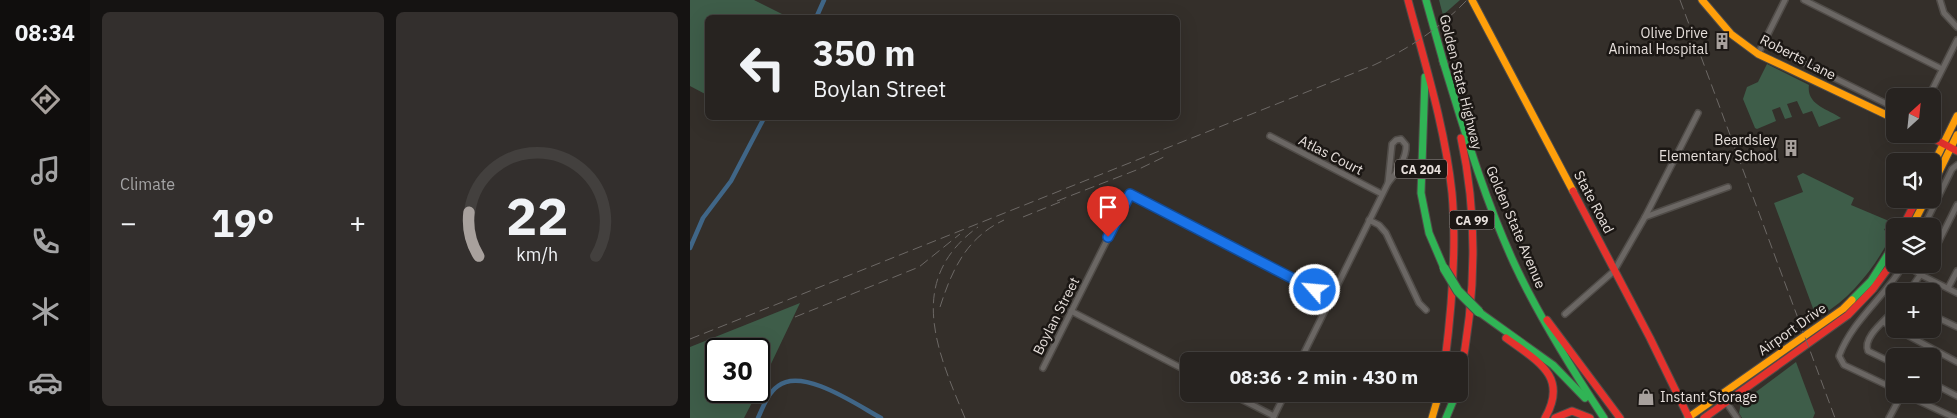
<!DOCTYPE html>
<html lang="en">
<head>
<meta charset="utf-8">
<style>
	body { margin:0; font-family:"IBM Plex Sans",sans-serif; background:#332f2d; color:#f1f3f6; height:100vh; display:flex; flex-direction:column; font-size:19px; white-space:nowrap }
	* { box-sizing:border-box; margin:0 }
	p { font-size:16px; color:#a4a4a5 }
	.icon { flex:none; width:28px; height:28px; fill:none; stroke:currentColor; stroke-width:2; stroke-linecap:round; stroke-linejoin:round }
	.map { position:relative; flex:1; overflow:hidden }
	.details { display:flex; flex-direction:column; gap:12px; padding:12px; background:#151312; width:600px }
	.details>* { flex:none }
	.guide { position:absolute; left:15px; top:15px; width:475px; height:105px; border-radius:8px; box-shadow:0 5px 20px #0002,0 0 0 1px #43403e; background:#272320; color:#f1f3f6; overflow:hidden }
	.needle { width:32px; rotate:27deg }
	.controls { position:absolute; left:1196px; top:88px; display:grid; gap:10px }
	.controls a { display:grid; place-items:center; width:55px; height:55px; border-radius:8px; background:#272320; box-shadow:0 5px 20px #0002,0 0 0 1px #43403e; font-size:25px }
	.speed { position:absolute; left:15px; top:338px; display:flex; gap:10px; font-size:25px; font-weight:700; text-align:center }
	.speed>* { display:grid; place-content:center; width:65px; height:65px; border-radius:50%; background:#272320; box-shadow:0 5px 20px #0002,0 0 0 1px #43403e; line-height:1 }
	.speed .limit { border:2px solid #111; border-radius:8px; background:#fff; color:#111 }
	.pin { position:absolute; display:grid; place-items:center; width:42px; height:42px; color:#fff; margin:-51px -21px; border-radius:50% 50% 50% 0; rotate:-45deg; box-shadow:0 0 5px #0007 }
	.pin .icon { rotate:45deg }
	.me { position:absolute; width:55px; margin:-28px; rotate:297deg; stroke-linejoin:round; filter:drop-shadow(0 0 4px #0008) }
	.turn { display:flex; align-items:center; gap:18px; height:105px; padding:0 25px; font-size:22px }
	.turn .icon { width:65px; height:65px; stroke-width:2.5 }
	.turn b { display:block; font-size:35px; line-height:42px }
	.big { font-size:38px; font-weight:700; line-height:1.1 }
	.details .tile { flex:1; display:flex; flex-direction:column; justify-content:center; gap:8px; min-width:0; padding:0 18px; border-radius:8px; background:#332f2d }
	.details .dial { align-items:center; gap:0 }
	.dial svg { height:130px; overflow:visible; fill:none; stroke:#43403e; stroke-width:7; stroke-linecap:round; text-anchor:middle }
	.dial text { fill:#f1f3f6; stroke:none }
	.heat { display:flex; justify-content:space-between; align-items:center; font-size:28px; direction:ltr }
	.details .tiles { flex:1; display:grid; gap:12px; grid-template-columns:repeat(2,1fr) }
	.trip { position:absolute; left:490px; top:352px; width:288px; height:50px; border-radius:8px; background:#272320; box-shadow:0 5px 20px #0002,0 0 0 1px #43403e; font-weight:700; line-height:50px; text-align:center }
	main { display:flex; flex:1; min-height:0 }
	.tab-bar { display:flex; flex-direction:column; width:90px; justify-content:space-around; align-items:center; background:#100e0d; color:#a4a4a5 }
	.tab-bar .icon { width:35px; height:35px }
	.tab-bar .on { color:#a8a19d }
	.tab-bar b { font-size:22px; color:#f1f3f6 }
	.map>svg:first-child { display:block }
	.green { fill:#3e5d49 }
	.lines { fill:none; stroke-linecap:round; stroke-linejoin:round }
	.canal { stroke:#406687; stroke-width:4.5 }
	.street-casing { stroke:#504c48; stroke-width:8 }
	.fast-casing { stroke:#504c48; stroke-width:9 }
	.slow-casing { stroke:#504c48; stroke-width:9 }
	.jam-casing { stroke:#504c48; stroke-width:9 }
	.street { stroke:#6b6764; stroke-width:5 }
	.fast { stroke:#30b455; stroke-width:7 }
	.slow { stroke:#ff9f0a; stroke-width:7 }
	.jam { stroke:#e5322d; stroke-width:7 }
	.rail { stroke:#6c6865; stroke-width:1; stroke-dasharray:10 5; stroke-linecap:butt }
	.fast-bridge-casing { stroke:#504c48; stroke-width:11; stroke-linecap:butt }
	.fast-bridge { stroke:#30b455; stroke-width:9 }
	.route-casing { stroke:#114b97; stroke-width:12 }
	.route { stroke:#1a73e8; stroke-width:9 }
	.labels { text-anchor:middle; dominant-baseline:central; stroke-width:5; stroke-linejoin:round; paint-order:stroke }
	.shield { fill:#1b1714; stroke:#a9a39f; stroke-width:1 }
	.shield-label { font-size:12px; font-weight:bold; fill:#e6dfdb }
	.poi-label { font-size:14px; fill:#e6dfdb; stroke:#1b1714; text-anchor:end }
	.street-label { font-size:14px; fill:#e6dfdb; stroke:#1b1714 }
</style>
</head>
<body>
<main>
<nav class="tab-bar">
<b>08:34</b>
<svg class="icon on" aria-label="directions" viewBox="0 0 24 24"><path d="M12 3l9 9-9 9-9-9zM9 14v-3h6M13 9l2 2-2 2"/></svg>
<svg class="icon" aria-label="music" viewBox="0 0 24 24"><path d="M9 18V5l10-2v13"/><circle cx="6" cy="18" r="3"/><circle cx="16" cy="16" r="3"/></svg>
<svg class="icon" aria-label="phone" viewBox="0 0 24 24"><path d="M5 4h4l2 5-3 2q2 4 5 5l2-3 5 2v4C11 20 4 13 5 4z"/></svg>
<svg class="icon" aria-label="climate" viewBox="0 0 24 24"><path d="M12 3v18M4 7l16 10M4 17L20 7"/></svg>
<svg class="icon" aria-label="car" viewBox="0 0 24 24"><path d="M5 17H2v-5l4-1 3-4h7l3 4 3 1v5h-3M9 17h6M6 11h13"/><circle cx="7" cy="17" r="2"/><circle cx="17" cy="17" r="2"/></svg>
</nav>
<section class="details">
<div class="tiles">
<div class="tile"><p>Climate</p>
<div class="heat"><a>−</a><b class="big">19°</b><a>+</a></div>
</div>
<div class="tile dial"><svg viewBox="0 0 100 80">
<path d="M14 69A42 42 0 1 1 86 69"/>
<path d="M14 69A42 42 0 0 1 8 42" stroke="#a8a19d"/>
<text x="50" y="56" font-size="32" font-weight="700">22</text>
<text x="50" y="72" font-size="11">km/h</text>
</svg></div>
</div>
</section>
<div class="map">
<svg width="1267" height="418" viewBox="0 0 1267 418">
	<rect width="100%" height="100%" fill="#342f2a"/>
	<g class="green">
		<polygon points="0,0 64,0 98,17 18,18 17,95 0,86"/>
		<polygon points="749,0 770,0 753,15"/>
		<path d="M1077,64L1119,85C1116,105 1138,109 1151,118L1129,127L1122,111L1113,114L1107,101L1097,104L1102,117L1095,119L1090,107L1082,110L1086,121L1067,129L1065,128L1053,99L1057,87L1068,82Z"/>
		<path d="M1113,173L1164,198L1161,205L1199,221L1194,230L1197,231L1195,235L1200,238C1185,267 1161,298 1132,315L1124,311L1084,203L1113,192L1107,176Z"/>
		<polygon points="110,303 69,389 69,349 26,349 26,391 68,391 54,418 0,418 0,347"/>
		<polygon points="1106,362 1125,413 1123,418 1052,418 1049,413 1051,403"/>
	</g>
	<g class="lines">
		<g class="canal">
			<polyline points="126,18 134,0"/>
			<polyline points="0,248 13,218 41,181 74,118"/>
			<path d="M68,418C73,407 78,393 88,386C113,367 167,405 191,418"/>
		</g>
		<g class="street-casing">
			<g id="street">
				<polyline points="1114,0 1252,69"/>
				<polyline points="1250,0 1254,13 1267,27"/>
				<polyline points="1074,43 1205,108"/>
				<polyline points="1068,54 1095,0"/>
				<polyline points="1239,96 1267,40"/>
				<polyline points="580,136 692,194"/>
				<path d="M711,139L716,145C717,157 706,174 698,183L702,144L706,140Z"/>
				<polyline points="955,217 1038,187"/>
				<polyline points="679,220 689,225 696,233 729,303 736,310"/>
				<polyline points="1234,226 1262,169 1267,165"/>
				<polyline points="1242,255 1267,205"/>
				<polyline points="1215,264 1231,275 1267,293"/>
				<polyline points="1258,288 1267,271"/>
				<polyline points="1219,291 1238,264"/>
				<path d="M1205,309C1197,319 1172,337 1178,351L1205,364"/>
				<polyline points="381,311 499,372"/>
				<polyline points="875,314 924,271 955,217 1008,113"/>
				<polyline points="1242,315 1267,327"/>
				<polyline points="1193,322 1267,362"/>
				<polyline points="610,361 698,183"/>
				<polyline points="353,368 440,194 641,298"/>
				<polyline points="1242,383 1267,396"/>
				<path d="M1205,389L1154,365L1149,356C1163,319 1195,297 1214,264"/>
				<polyline points="541,394 584,416"/>
				<polyline points="1214,394 1265,418"/>
				<polyline points="1036,402 1047,418"/>
				<polyline points="583,418 595,394"/>
				<polyline points="1199,418 1212,394"/>
			</g>
		</g>
		<g class="fast-casing">
			<g id="fast">
				<polyline points="736,0 754,64"/>
				<path d="M753,61C774,129 794,198 824,263C849,317 881,368 914,418"/>
				<polyline points="735,77 731,193 739,233 754,268"/>
				<polyline points="1162,300 1181,281 1205,243"/>
				<polyline points="789,312 863,365 895,398"/>
				<polyline points="756,418 766,394"/>
				<polyline points="998,418 999,417"/>
			</g>
		</g>
		<g class="slow-casing">
			<g id="slow">
				<polyline points="782,0 883,191"/>
				<polyline points="1012,0 1041,34 1068,54 1205,119"/>
				<polyline points="1242,167 1267,116"/>
				<polyline points="1242,186 1267,135"/>
				<polyline points="1222,226 1236,199"/>
				<polyline points="999,417 1153,309 1162,300"/>
				<polyline points="742,418 749,394"/>
			</g>
		</g>
		<g class="jam-casing">
			<g id="jam">
				<path d="M718,0C735,64 755,127 762,193C767,249 762,306 755,361"/>
				<polyline points="1235,134 1267,151"/>
				<polyline points="883,191 960,338 999,418"/>
				<polyline points="1213,226 1227,199"/>
				<polyline points="857,320 930,418"/>
				<path d="M816,338C847,361 879,376 855,418"/>
				<path d="M769,381C786,299 789,220 771,138"/>
				<polyline points="865,418 882,411 900,418"/>
				<polyline points="1014,418 1158,315 1183,289 1205,259"/>
			</g>
		</g>
		<use href="#street" class="street"/>
		<use href="#fast" class="fast"/>
		<use href="#slow" class="slow"/>
		<use href="#jam" class="jam"/>
		<g class="rail">
			<polyline points="990,0 1145,418"/>
			<polyline points="367,201 449,169 476,156"/>
			<polyline points="333,217 375,200"/>
			<path d="M250,307C262,270 276,238 314,220"/>
			<polyline points="105,317 229,267 270,234"/>
			<path d="M0,339L684,65C720,48 750,28 777,0"/>
			<path d="M275,418C247,351 215,280 288,227"/>
		</g>
		<g class="fast-bridge-casing">
			<polyline id="fast-bridge" points="754,268 768,291 789,312"/>
		</g>
		<use href="#fast-bridge" class="fast-bridge"/>
	</g>
	<g class="lines">
		<g class="route-casing">
			<polyline id="route" points="418,237 440,194 625,290"/>
		</g>
		<use href="#route" class="route"/>
	</g>
	<defs>
		<g id="building-bare" transform="scale(1.35)"><path d="M-4-6H4V6H1V3H-1V6H-4ZM-2.5-4.3h1.7v1.8h-1.7ZM.8-4.3h1.7v1.8H.8ZM-2.5-1h1.7V.8h-1.7ZM.8-1h1.7V.8H.8Z" fill="#a8a19d" stroke="#1b1714" stroke-width="2.5" paint-order="stroke"/></g>
		<g id="shop-bare" transform="scale(1.35)"><path d="M-5-2.5h2.3a2.7 3.5 0 0 1 5.4 0H5L5.5 6h-11ZM-1.5-2.5h3a1.5 2.3 0 0 0-3 0Z" fill="#a8a19d" stroke="#1b1714" stroke-width="2.5" paint-order="stroke"/></g>
	</defs>
	<g fill-rule="evenodd">
		<use href="#building-bare" x="1032" y="41"/>
		<use href="#building-bare" x="1101" y="148"/>
		<use href="#shop-bare" x="956" y="397"/>
	</g>
	<g class="labels">
		<g class="shield">
			<rect x="705" y="159.5" width="52" height="19" rx="4"/>
			<rect x="759.5" y="210.5" width="45" height="19" rx="4"/>
		</g>
		<g class="shield-label">
			<text x="731" y="169">CA 204</text>
			<text x="782" y="220">CA 99</text>
		</g>
		<g class="poi-label">
			<text x="1018" y="33">Olive Drive<tspan x="1018" dy="16">Animal Hospital</tspan></text>
			<text x="1087" y="140">Beardsley<tspan x="1087" dy="16">Elementary School</tspan></text>
			<text x="970" y="397" text-anchor="start">Instant Storage</text>
		</g>
		<g class="street-label">
			<text transform="translate(1108 57) rotate(27)">Roberts Lane</text>
			<text transform="translate(771 82) rotate(76)">Golden State Highway</text>
			<text transform="translate(641 155) rotate(27)">Atlas Court</text>
			<text transform="translate(904 202) rotate(62)">State Road</text>
			<text transform="translate(826 227) rotate(67)">Golden State Avenue</text>
			<text transform="translate(366 316) rotate(-63)">Boylan Street</text>
			<text transform="translate(1102 329) rotate(-35)">Airport Drive</text>
		</g>
	</g>
</svg>
<div class="controls">
<a><svg class="needle" viewBox="-14 -14 28 28"><path d="M0-13l5 13h-10z" fill="#e53935"/><path d="M0 13l5-13h-10z" fill="#a4a4a5"/></svg></a>
<a><svg class="icon" aria-label="sound" viewBox="0 0 24 24"><path d="M4 9h4l5-4v14l-5-4H4zM17 9q2 3 0 6"/></svg></a>
<a><svg class="icon" aria-label="layers" viewBox="0 0 24 24"><path d="M12 4l9 5-9 5-9-5zM3 14l9 5 9-5"/></svg></a>
<a>+</a>
<a>−</a>
</div>
<div class="speed"><div class="limit">30</div></div>
<div class="pin" style="left:418px;top:237px;background:#d93025"><svg class="icon" aria-label="arrive" viewBox="0 0 24 24"><path d="M6 21V4h12l-3 4 3 4H6"/></svg></div>
<svg class="me" style="left:625px;top:290px" viewBox="-20 -20 40 40"><circle r="17" fill="#1a73e8" stroke="#fff" stroke-width="3"/><path d="M0-11L8 9 0 5-8 9z" fill="#fff"/></svg>
<div class="trip">08:36 · 2 min · 430 m</div>
<div class="guide">
<div class="turn"><svg class="icon" aria-label="left" viewBox="0 0 24 24"><path d="M17 20v-9H6M10 6l-5 5 5 5"/></svg><div><b>350 m</b>Boylan Street</div></div>
</div>
</div>
</main>
</body>
</html>
